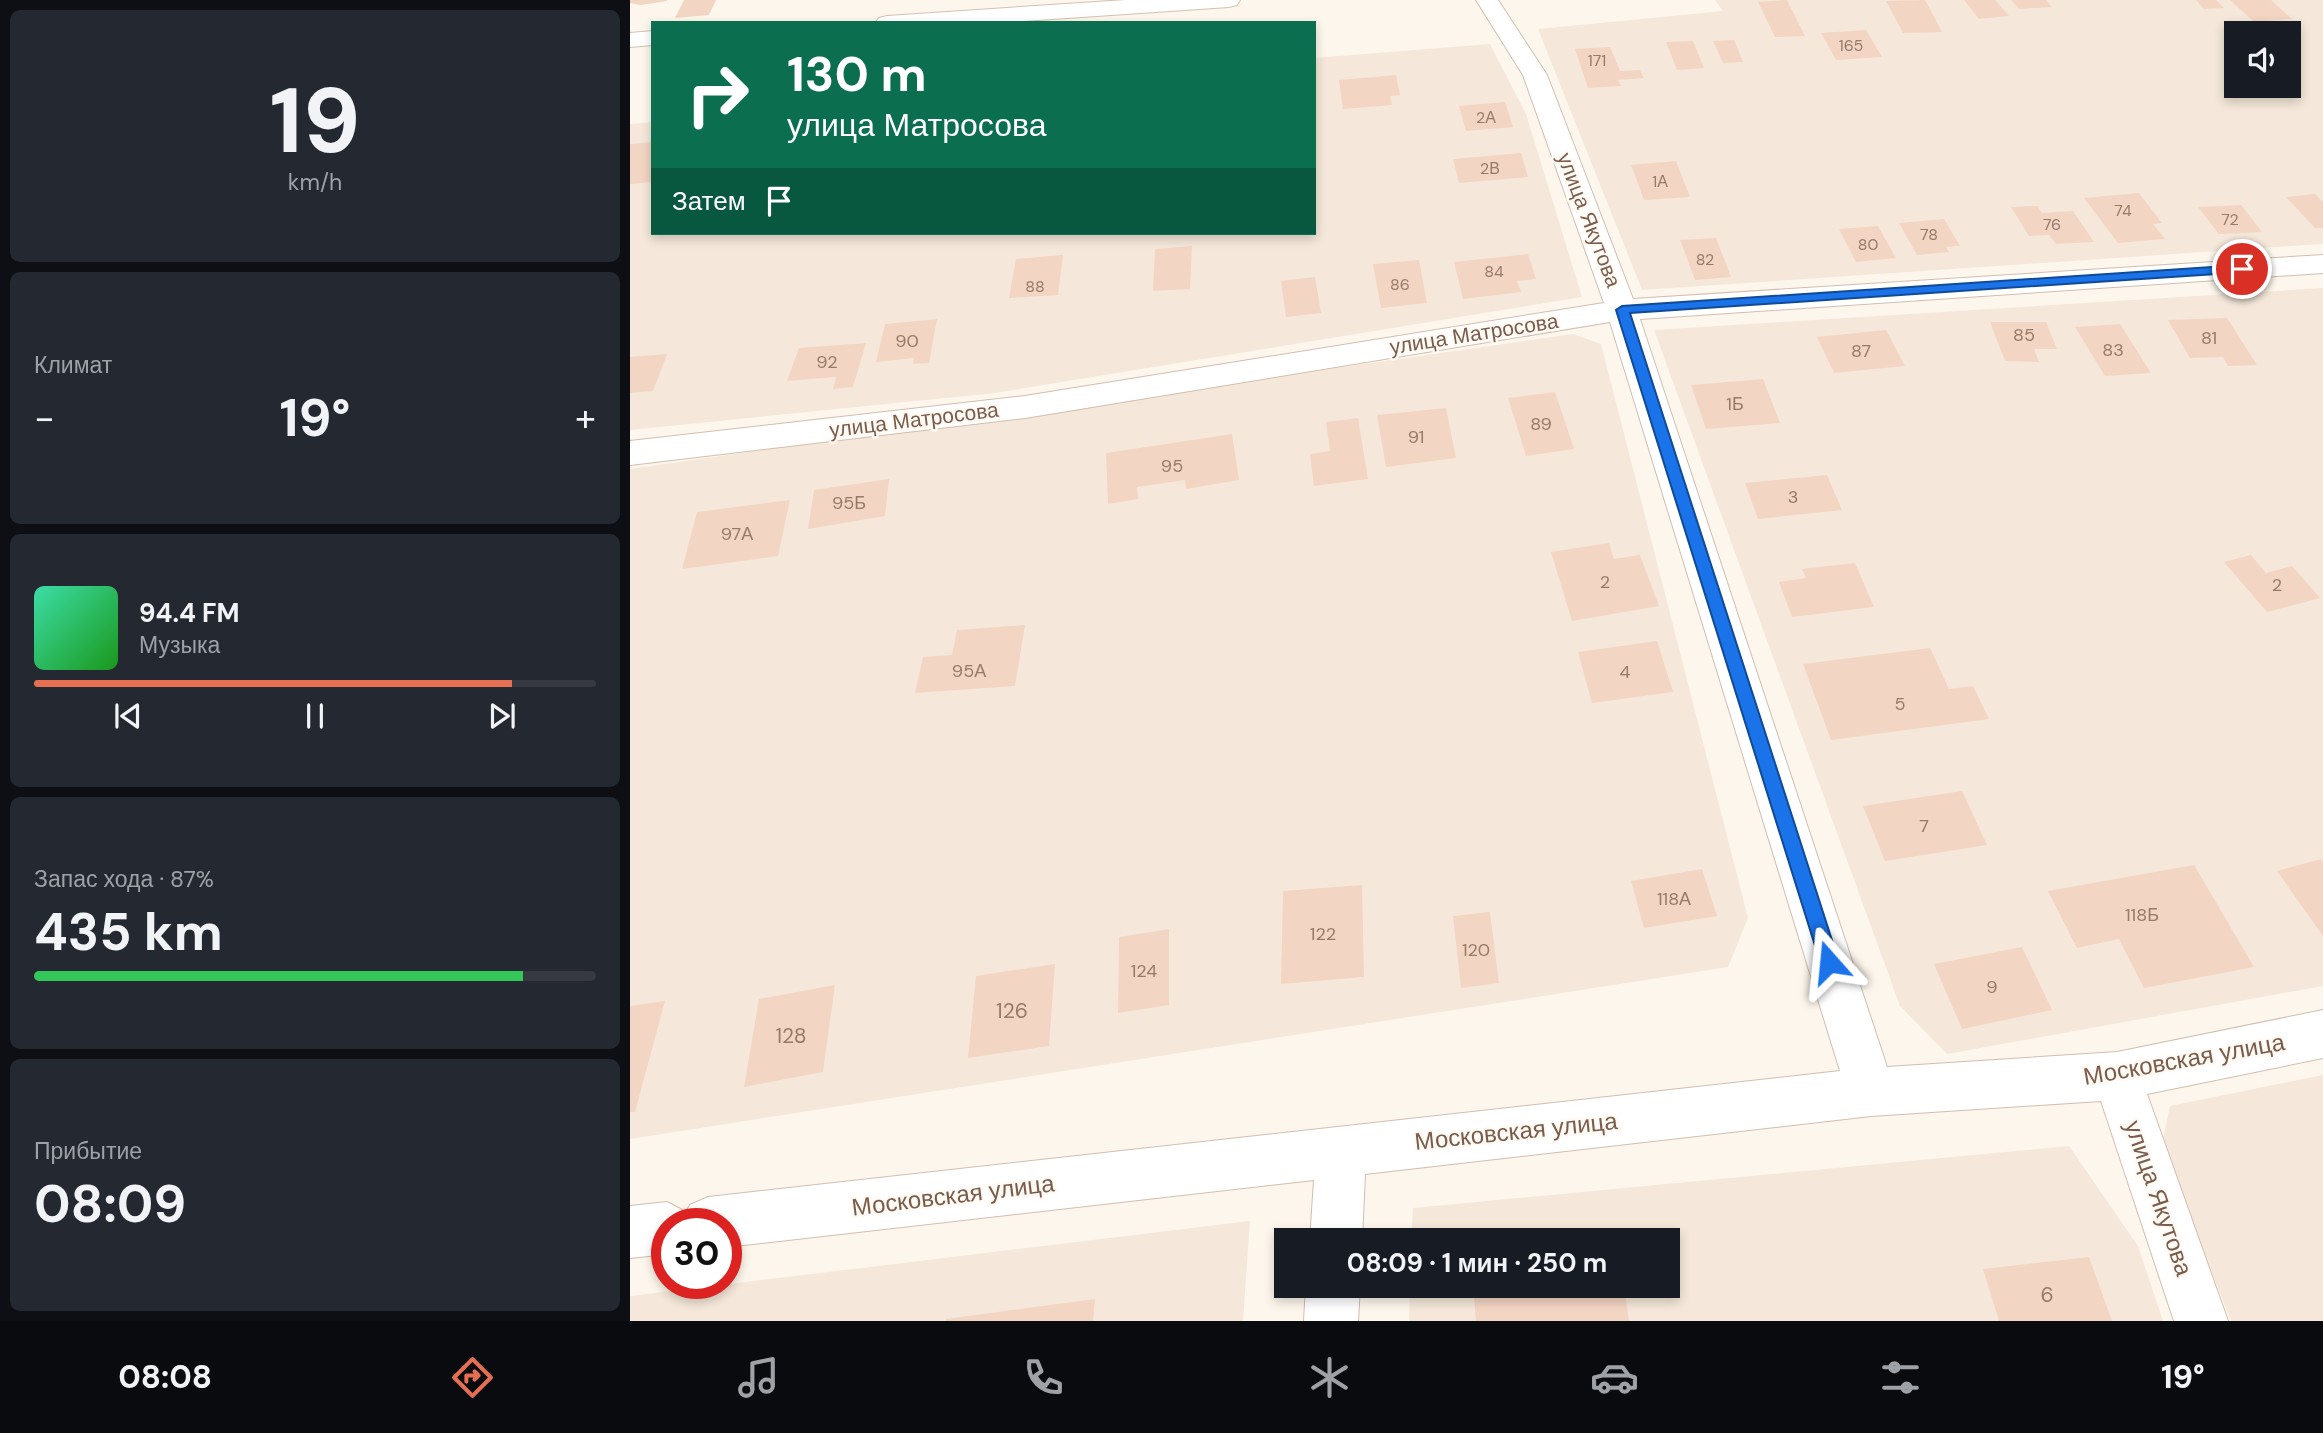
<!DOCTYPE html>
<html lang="ru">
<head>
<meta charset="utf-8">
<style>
	body { margin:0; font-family:"DM Sans",sans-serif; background:#242831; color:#f1f3f6; height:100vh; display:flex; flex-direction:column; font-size:26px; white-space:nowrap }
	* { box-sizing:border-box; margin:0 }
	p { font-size:23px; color:#9ea1a6 }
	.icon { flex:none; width:38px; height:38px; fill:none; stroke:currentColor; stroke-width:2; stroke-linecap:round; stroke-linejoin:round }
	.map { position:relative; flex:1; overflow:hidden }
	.panel { display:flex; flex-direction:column; gap:10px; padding:10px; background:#0d0f14; width:630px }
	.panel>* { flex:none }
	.banner { position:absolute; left:21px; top:21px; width:665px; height:214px; border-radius:0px; box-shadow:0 4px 10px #0003; background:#0b6e4f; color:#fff; overflow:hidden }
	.controls { position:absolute; left:1594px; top:21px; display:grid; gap:14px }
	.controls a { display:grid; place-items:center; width:77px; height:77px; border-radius:0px; background:#171b24; box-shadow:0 4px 10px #0003; font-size:35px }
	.speed { position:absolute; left:21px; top:1208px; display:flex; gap:14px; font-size:35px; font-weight:700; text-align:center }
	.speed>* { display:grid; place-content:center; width:91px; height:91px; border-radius:50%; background:#171b24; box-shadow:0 4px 10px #0003; line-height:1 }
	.speed .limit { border:10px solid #d22; background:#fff; color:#111 }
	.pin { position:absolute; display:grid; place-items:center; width:60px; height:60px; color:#fff; margin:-30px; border:4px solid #fff; border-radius:50%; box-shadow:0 2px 7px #0007 }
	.me { position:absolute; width:77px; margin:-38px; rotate:342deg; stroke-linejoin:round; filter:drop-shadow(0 0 5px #0008) }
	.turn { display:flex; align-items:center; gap:24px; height:147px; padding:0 21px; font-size:32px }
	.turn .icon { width:91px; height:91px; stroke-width:2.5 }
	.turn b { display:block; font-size:49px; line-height:60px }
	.then { display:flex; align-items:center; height:66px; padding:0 21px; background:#0003; gap:14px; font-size:26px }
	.big { font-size:52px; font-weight:700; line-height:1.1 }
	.panel .widget { flex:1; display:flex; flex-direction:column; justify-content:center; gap:10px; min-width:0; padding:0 24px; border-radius:10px; background:#242831 }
	.panel .dial { align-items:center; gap:0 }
	.dial b { font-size:91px; line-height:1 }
	.song { display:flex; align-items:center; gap:21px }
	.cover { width:84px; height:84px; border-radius:10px; background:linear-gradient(135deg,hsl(160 70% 55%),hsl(120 70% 35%)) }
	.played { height:7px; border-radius:4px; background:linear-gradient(90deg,#e76f51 85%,#363941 85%) }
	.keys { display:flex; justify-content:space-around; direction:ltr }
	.heat { display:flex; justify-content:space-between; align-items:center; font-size:38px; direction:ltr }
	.charge { height:10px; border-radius:5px; background:linear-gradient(90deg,#34c759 87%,#363941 0) }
	.trip { position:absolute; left:644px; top:1228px; width:406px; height:70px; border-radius:0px; background:#171b24; box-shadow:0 4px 10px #0003; font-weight:700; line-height:70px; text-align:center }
	.dock { display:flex; height:112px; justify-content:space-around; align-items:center; background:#090b0e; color:#9ea1a6 }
	.dock .icon { width:49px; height:49px }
	.dock .on { color:#e76f51 }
	.dock b { font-size:32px; color:#f1f3f6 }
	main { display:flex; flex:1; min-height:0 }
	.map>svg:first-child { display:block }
	.residential { fill:#f5e8da; fill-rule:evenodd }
	.building { fill:#f3d5c3 }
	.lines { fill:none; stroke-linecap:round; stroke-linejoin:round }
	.street-casing { stroke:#d1beb0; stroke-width:2 }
	.secondary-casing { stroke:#d6c0b0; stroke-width:2 }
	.street { fill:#fff; fill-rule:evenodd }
	.secondary { fill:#fff; fill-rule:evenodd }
	.route { fill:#1a73e8; stroke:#114b97; stroke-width:2 }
	.labels { text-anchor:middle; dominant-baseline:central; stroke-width:5; stroke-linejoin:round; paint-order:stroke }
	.far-number-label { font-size:16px; fill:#987a6a }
	.number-label { font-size:18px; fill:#987a6a }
	.street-label { font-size:21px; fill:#7a5c4d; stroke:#fffaf3 }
	.near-number-label { font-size:21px; fill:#987a6a }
	.near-street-label { font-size:24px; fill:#7a5c4d; stroke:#fffaf3 }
</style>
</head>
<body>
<main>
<section class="panel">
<div class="widget dial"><b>19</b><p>km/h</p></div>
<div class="widget"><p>Климат</p>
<div class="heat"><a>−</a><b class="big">19°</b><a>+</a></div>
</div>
<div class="widget">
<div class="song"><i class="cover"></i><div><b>94.4 FM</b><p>Музыка</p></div></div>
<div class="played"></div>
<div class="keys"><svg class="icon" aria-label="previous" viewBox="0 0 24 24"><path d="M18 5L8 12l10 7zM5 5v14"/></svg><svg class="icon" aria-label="pause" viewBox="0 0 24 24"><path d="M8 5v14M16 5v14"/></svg><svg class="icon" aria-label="next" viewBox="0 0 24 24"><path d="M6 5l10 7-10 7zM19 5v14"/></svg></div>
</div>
<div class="widget"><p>Запас хода · 87%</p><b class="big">435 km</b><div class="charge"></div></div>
<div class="widget"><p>Прибытие</p><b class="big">08:09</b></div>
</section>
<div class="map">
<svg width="1693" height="1321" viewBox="0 0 1693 1321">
	<rect width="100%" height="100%" fill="#fdf6ec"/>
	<g class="residential">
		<path d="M1085,0H1693V244L1012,290L908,29L1093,11ZM1606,33H1659V86H1606Z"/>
		<polygon points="860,44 896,114 952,297 365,393 0,430 0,124 23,122 23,233 684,233 684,58"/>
		<polygon points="1693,288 1693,986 1317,1054 1270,1006 1024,330"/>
		<polygon points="943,334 971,344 1118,918 1098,967 0,1139 0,469"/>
		<polygon points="1693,1075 1693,1321 1601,1321 1532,1144 1540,1106"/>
		<polygon points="1439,1146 1508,1246 1533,1321 779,1321 780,1286 1038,1286 1038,1241 781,1241 783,1208"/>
		<polygon points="620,1221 613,1321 0,1321 0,1296"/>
	</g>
	<g class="building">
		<polygon points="0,0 37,0 37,1 11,5 0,3"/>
		<polygon points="54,0 86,0 79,15 45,18"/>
		<polygon points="1157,0 1175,36 1145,37 1128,2"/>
		<polygon points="1295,0 1312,32 1273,33 1256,1"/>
		<polygon points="1334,0 1365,0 1379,16 1349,19"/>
		<polygon points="1381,0 1416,0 1422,7 1389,9"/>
		<polygon points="1566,0 1586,0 1594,8 1574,9"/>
		<polygon points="1600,0 1641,0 1662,19 1624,22"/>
		<polygon points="1236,30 1252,57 1206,60 1191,33"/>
		<polygon points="1104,40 1113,62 1093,63 1083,41"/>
		<polygon points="1063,41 1074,68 1047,70 1036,42"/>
		<polygon points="980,47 990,71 1010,70 1014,78 988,80 991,86 958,88 945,49"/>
		<polygon points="766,75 770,95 760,96 762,105 713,109 709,80"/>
		<polygon points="875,102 883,127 836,131 829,106"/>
		<polygon points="23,142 23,182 0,184 0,144"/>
		<polygon points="891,153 898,177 829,183 823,159"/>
		<polygon points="1046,161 1060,197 1014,200 1001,165"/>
		<polygon points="1509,193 1532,223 1523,224 1535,239 1488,243 1454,198"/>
		<polygon points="1685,194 1693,202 1693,228 1685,228 1656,197"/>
		<polygon points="1611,205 1632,232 1589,234 1568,207"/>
		<polygon points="1407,206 1412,213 1443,211 1464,242 1426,244 1419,235 1399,236 1381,207"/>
		<polygon points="1314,219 1330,246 1316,247 1319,252 1287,255 1269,223"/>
		<polygon points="1248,226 1266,258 1226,262 1209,229"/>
		<polygon points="1086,238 1101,277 1065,280 1050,240"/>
		<polygon points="562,246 560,289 523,291 525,249"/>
		<polygon points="898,254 906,279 887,281 891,292 833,299 824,262"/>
		<polygon points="433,255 428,295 379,298 386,259"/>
		<polygon points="789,260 797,303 751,308 743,264"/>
		<polygon points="685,277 691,313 656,317 651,281"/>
		<polygon points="1597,318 1627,365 1598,366 1593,357 1560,358 1538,320"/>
		<polygon points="307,319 299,363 283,364 284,358 246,362 255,324"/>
		<polygon points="1360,322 1416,322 1427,349 1404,349 1409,362 1375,361"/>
		<polygon points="1490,324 1521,373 1475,376 1445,327"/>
		<polygon points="1256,330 1275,366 1204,373 1187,337"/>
		<polygon points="236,343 223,387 203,389 206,377 157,381 169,348"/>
		<polygon points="37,354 23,391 0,393 0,357"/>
		<polygon points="1133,379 1150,423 1076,429 1061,385"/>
		<polygon points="925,392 944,449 896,456 878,398"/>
		<polygon points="816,408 826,458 756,467 747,415"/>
		<polygon points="728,418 738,479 684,486 680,454 700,451 696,422"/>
		<polygon points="602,434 609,480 556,489 555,480 507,487 508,499 478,504 476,453"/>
		<polygon points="1197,475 1212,510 1128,519 1115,483"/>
		<polygon points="259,479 255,516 178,529 184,490"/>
		<polygon points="160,500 148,556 52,569 67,512"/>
		<polygon points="979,543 984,559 1010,555 1029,606 942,621 921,552"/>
		<polygon points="1621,555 1636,573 1662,566 1690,598 1637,612 1594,562"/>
		<polygon points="1225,563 1244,607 1162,617 1149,582 1176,578 1172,569"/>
		<polygon points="395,625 385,686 285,693 293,657 322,655 327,630"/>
		<polygon points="1027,641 1043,692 962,703 948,652"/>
		<polygon points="1300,648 1319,689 1343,686 1359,719 1201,740 1173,664"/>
		<polygon points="1332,791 1357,845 1255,861 1233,806"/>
		<polygon points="1691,859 1693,862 1693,936 1647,871"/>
		<polygon points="1564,865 1624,967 1514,988 1489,939 1447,948 1418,891"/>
		<polygon points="1072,869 1087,916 1014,928 1001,881"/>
		<polygon points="732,885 734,977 651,984 653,891"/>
		<polygon points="860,912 869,983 831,988 823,916"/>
		<polygon points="539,929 539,1005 488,1013 489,937"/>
		<polygon points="1392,947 1422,1010 1332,1029 1304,964"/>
		<polygon points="425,964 419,1046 338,1058 346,976"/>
		<polygon points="205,985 193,1072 114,1087 129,999"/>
		<polygon points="35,1001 5,1112 0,1112 0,1006"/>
		<polygon points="1459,1257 1482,1321 1369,1321 1353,1269"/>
		<polygon points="843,1286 994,1286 999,1321 846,1321"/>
		<polygon points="465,1299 463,1321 316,1321 316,1319"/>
	</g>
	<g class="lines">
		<g class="street-casing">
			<g id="street">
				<polygon points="846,0 868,0 917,75 1003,299 1693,255 1693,273 1010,319 1257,1067 1487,1052 1693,1010 1693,1058 1517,1094 1598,1321 1544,1321 1471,1101 1241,1116 735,1174 732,1241 680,1241 684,1180 96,1247 96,1223 37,1223 37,1254 0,1258 0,1206 37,1202 56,1212 60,1205 78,1197 1210,1071 980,322 395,418 0,465 0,441 395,396 974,303 893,75"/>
				<polygon points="676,1286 730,1286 728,1321 674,1321"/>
			</g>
		</g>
		<g class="secondary-casing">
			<g id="secondary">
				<polygon points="496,0 610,0 607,5 599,7 365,23 245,23 249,18 257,16"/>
				<polygon points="23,31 23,45 0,47 0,33"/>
			</g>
		</g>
		<use href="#street" class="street"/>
		<use href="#secondary" class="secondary"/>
	</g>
	<polygon class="route" points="1612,265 1616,266 1616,272 1000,313 1209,962 1206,968 1199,971 1192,968 986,310 992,306"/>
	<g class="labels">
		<g class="far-number-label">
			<text x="1221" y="45">165</text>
			<text x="967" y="60">171</text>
			<text x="856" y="117">2А</text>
			<text x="860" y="168">2В</text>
			<text x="1030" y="181">1А</text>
			<text x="1493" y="210">74</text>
			<text x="1600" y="219">72</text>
			<text x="1422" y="224">76</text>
			<text x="1299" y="234">78</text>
			<text x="1238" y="244">80</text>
			<text x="1075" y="259">82</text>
			<text x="864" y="271">84</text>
			<text x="770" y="284">86</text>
			<text x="405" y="286">88</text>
		</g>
		<g class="number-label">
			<text x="1394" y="335">85</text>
			<text x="1579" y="338">81</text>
			<text x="277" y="341">90</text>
			<text x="1483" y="350">83</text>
			<text x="1231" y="351">87</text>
			<text x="197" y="362">92</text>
			<text x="1105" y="404">1Б</text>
			<text x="911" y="424">89</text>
			<text x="786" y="437">91</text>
			<text x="542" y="466">95</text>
			<text x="1163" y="497">3</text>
			<text x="219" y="503">95Б</text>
			<text x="107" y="534">97А</text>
			<text x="975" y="582">2</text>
			<text x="1647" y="585">2</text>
			<text x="339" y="671">95А</text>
			<text x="995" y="672">4</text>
			<text x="1270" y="704">5</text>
			<text x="1294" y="826">7</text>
			<text x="1044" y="899">118А</text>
			<text x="1512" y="915">118Б</text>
			<text x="693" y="934">122</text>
			<text x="846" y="950">120</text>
			<text x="514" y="971">124</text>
			<text x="1362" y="987">9</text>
		</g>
		<g class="street-label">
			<text transform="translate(959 220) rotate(69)">улица Якутова</text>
			<text transform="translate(844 334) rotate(-9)">улица Матросова</text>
			<text transform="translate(284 420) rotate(-7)">улица Матросова</text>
		</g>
		<g class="near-number-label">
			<text x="382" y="1011">126</text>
			<text x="161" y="1036">128</text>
			<text x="1417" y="1295">6</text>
		</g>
		<g class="near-street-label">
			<text transform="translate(1554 1059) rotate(-10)">Московская улица</text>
			<text transform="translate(886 1131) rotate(-6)">Московская улица</text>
			<text transform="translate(323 1195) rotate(-7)">Московская улица</text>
			<text transform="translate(1529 1198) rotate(71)">улица Якутова</text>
		</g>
	</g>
</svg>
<div class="controls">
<a><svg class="icon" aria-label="sound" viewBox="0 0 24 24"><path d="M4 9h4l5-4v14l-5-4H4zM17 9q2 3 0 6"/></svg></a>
</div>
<div class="speed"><div class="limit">30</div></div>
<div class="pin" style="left:1612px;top:269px;background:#d93025"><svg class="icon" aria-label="arrive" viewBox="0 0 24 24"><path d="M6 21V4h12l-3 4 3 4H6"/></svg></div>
<svg class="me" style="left:1199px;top:962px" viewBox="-20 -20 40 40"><path d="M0-17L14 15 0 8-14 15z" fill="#1a73e8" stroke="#fff" stroke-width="4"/></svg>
<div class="trip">08:09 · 1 мин · 250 m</div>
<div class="banner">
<div class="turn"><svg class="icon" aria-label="right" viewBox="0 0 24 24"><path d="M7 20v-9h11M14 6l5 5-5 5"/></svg><div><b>130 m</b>улица Матросова</div></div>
<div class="then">Затем<svg class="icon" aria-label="arrive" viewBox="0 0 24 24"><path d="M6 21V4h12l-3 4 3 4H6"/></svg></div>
</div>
</div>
</main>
<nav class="dock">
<b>08:08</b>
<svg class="icon on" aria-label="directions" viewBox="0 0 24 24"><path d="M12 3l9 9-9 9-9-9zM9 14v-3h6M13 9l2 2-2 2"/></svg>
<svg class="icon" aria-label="music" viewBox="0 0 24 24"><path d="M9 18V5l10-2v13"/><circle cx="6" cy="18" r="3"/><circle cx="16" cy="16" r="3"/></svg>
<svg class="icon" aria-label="phone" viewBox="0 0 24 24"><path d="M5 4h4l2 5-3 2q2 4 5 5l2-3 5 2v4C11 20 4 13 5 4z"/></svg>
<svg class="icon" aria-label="climate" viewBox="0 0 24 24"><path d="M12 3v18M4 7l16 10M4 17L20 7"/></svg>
<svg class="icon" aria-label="car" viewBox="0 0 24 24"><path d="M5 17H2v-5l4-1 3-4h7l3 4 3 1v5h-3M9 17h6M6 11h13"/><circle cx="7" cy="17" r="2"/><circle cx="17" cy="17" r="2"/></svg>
<svg class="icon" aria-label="filters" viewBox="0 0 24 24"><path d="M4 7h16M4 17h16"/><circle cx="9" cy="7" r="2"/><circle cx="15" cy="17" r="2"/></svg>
<b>19°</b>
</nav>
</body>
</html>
